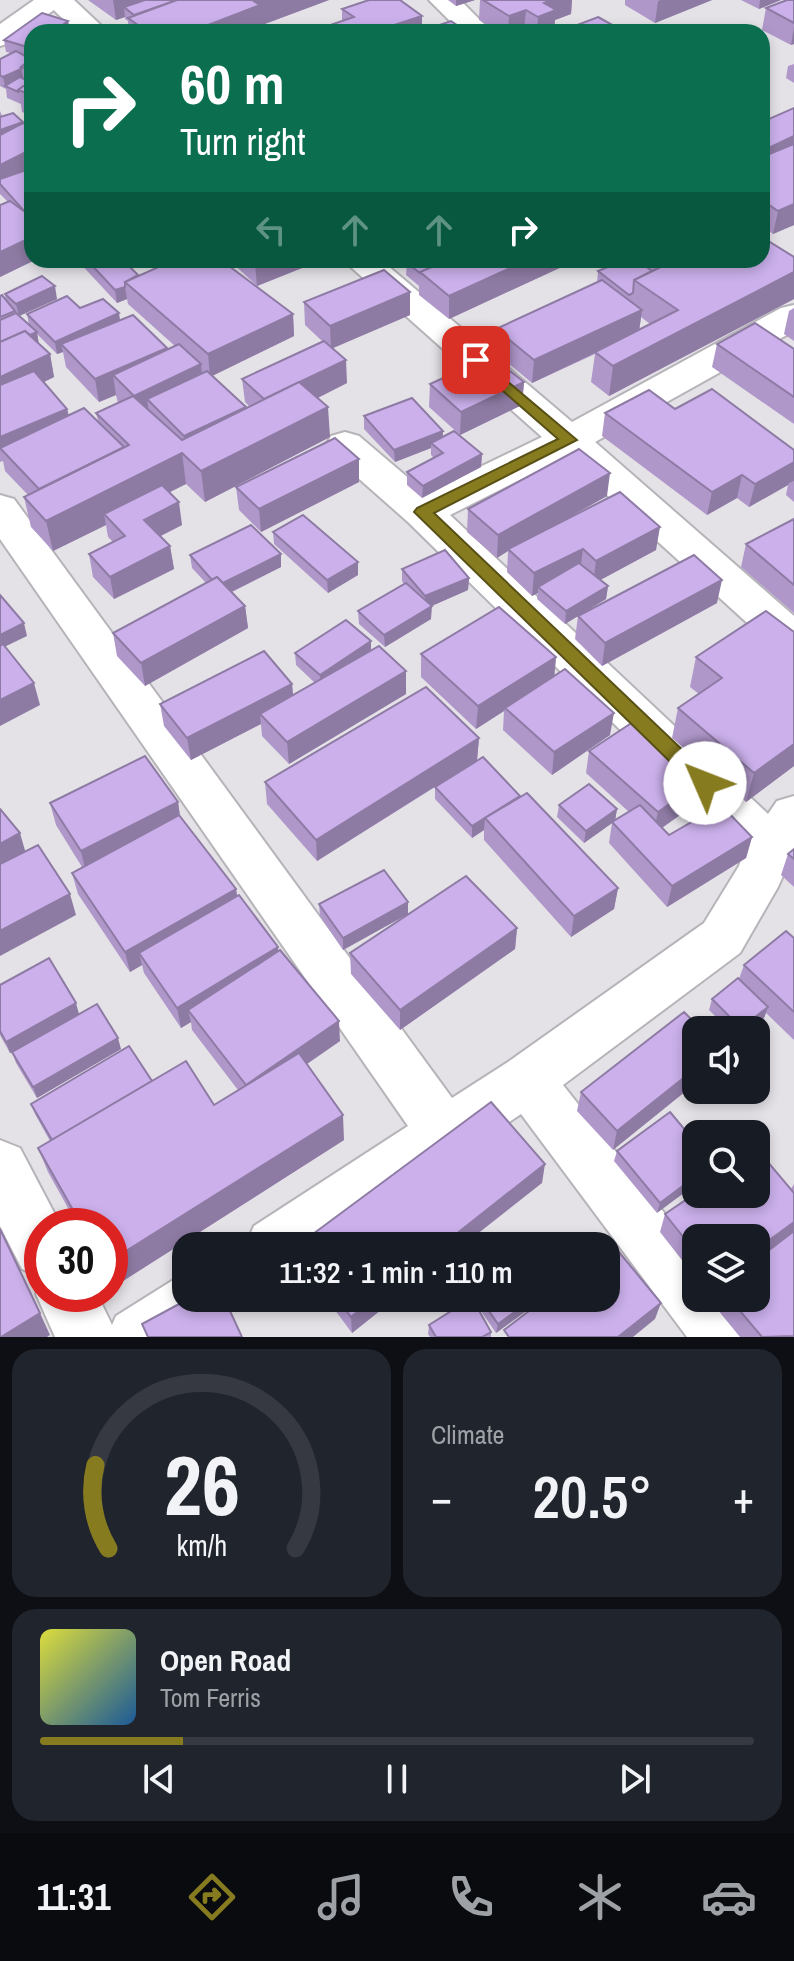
<!DOCTYPE html>
<html lang="en">
<head>
<meta charset="utf-8">
<style>
	body { margin:0; font-family:"Archivo Narrow",sans-serif; background:#20242c; color:#f1f3f6; height:100vh; display:flex; flex-direction:column; font-size:30px; white-space:nowrap }
	* { box-sizing:border-box; margin:0 }
	p { font-size:26px; color:#9ea1a6 }
	.icon { flex:none; width:44px; height:44px; fill:none; stroke:currentColor; stroke-width:2; stroke-linecap:round; stroke-linejoin:round }
	.map { position:relative; height:1337px; overflow:hidden }
	.panel { display:flex; flex-direction:column; gap:12px; padding:12px; background:#0d0f14; flex:1 }
	.panel>* { flex:none }
	.top-card { position:absolute; left:24px; top:24px; width:746px; height:244px; border-radius:24px; box-shadow:0 4px 12px #0003; background:#0b6e4f; color:#fff; overflow:hidden }
	.fabs { position:absolute; left:682px; top:1016px; display:grid; gap:16px }
	.fabs a { display:grid; place-items:center; width:88px; height:88px; border-radius:16px; background:#171b24; box-shadow:0 4px 12px #0003; font-size:40px }
	.speed { position:absolute; left:24px; top:1208px; display:flex; gap:16px; font-size:40px; font-weight:700; text-align:center }
	.speed>* { display:grid; place-content:center; width:104px; height:104px; border-radius:50%; background:#171b24; box-shadow:0 4px 12px #0003; line-height:1 }
	.speed .limit { border:12px solid #d22; background:#fff; color:#111 }
	.pin { position:absolute; display:grid; place-items:center; width:68px; height:68px; color:#fff; margin:-34px; border-radius:16px; box-shadow:0 4px 12px #0006 }
	.me { position:absolute; width:88px; margin:-44px; rotate:314deg; stroke-linejoin:round; filter:drop-shadow(0 0 6px #0008) }
	.turn { display:flex; align-items:center; gap:28px; height:168px; padding:0 24px; font-size:36px }
	.turn .icon { width:104px; height:104px; stroke-width:2.5 }
	.turn b { display:block; font-size:56px; line-height:68px }
	.lanes { display:flex; align-items:center; height:76px; padding:0 24px; background:#0003; justify-content:center; gap:40px; direction:ltr }
	.lanes .off { opacity:.35 }
	.big { font-size:60px; font-weight:600; line-height:1.1 }
	.panel .tile { flex:1; display:flex; flex-direction:column; justify-content:center; gap:12px; min-width:0; padding:0 28px; border-radius:24px; background:#20242c }
	.panel .dial { align-items:center; gap:0 }
	.dial svg { height:208px; overflow:visible; fill:none; stroke:#363941; stroke-width:7; stroke-linecap:round; text-anchor:middle }
	.dial text { fill:#f1f3f6; stroke:none }
	.song { display:flex; align-items:center; gap:24px }
	.cover { width:96px; height:96px; border-radius:12px; background:linear-gradient(135deg,hsl(60 70% 55%),hsl(210 70% 35%)) }
	.played { height:8px; border-radius:4px; background:linear-gradient(90deg,#877b20 20%,#363941 20%) }
	.keys { display:flex; justify-content:space-around; direction:ltr }
	.heat { display:flex; justify-content:space-between; align-items:center; font-size:44px; direction:ltr }
	.panel .tiles { flex:1; display:grid; gap:12px; grid-template-columns:1fr 1fr }
	.tile:last-child { grid-column:span 2 }
	.trip { position:absolute; left:172px; top:1232px; width:448px; height:80px; border-radius:24px; background:#171b24; box-shadow:0 4px 12px #0003; font-weight:600; line-height:80px; text-align:center }
	.tab-bar { display:flex; height:128px; justify-content:space-around; align-items:center; background:#090b0e; color:#9ea1a6 }
	.tab-bar .icon { width:56px; height:56px }
	.tab-bar .active { color:#877b20 }
	.tab-bar b { font-size:36px; color:#f1f3f6 }
	.map>svg:first-child { display:block }
	.lines { fill:none; stroke-linecap:round; stroke-linejoin:round }
	.minor-casing { stroke:#b6b4b9; stroke-width:4 }
	.secondary-casing { stroke:#b6b4b9; stroke-width:4 }
	.minor { fill:#fff; fill-rule:evenodd }
	.secondary { fill:#fff; fill-rule:evenodd }
	.wall { fill:#af97ca; fill-rule:evenodd }
	.shaded-wall { fill:#8e7ba4 }
	.building { fill:#cbb0eb; stroke:#8e7ba4; stroke-width:2 }
	.route { fill:#877b20; stroke:#585015; stroke-width:2 }
</style>
</head>
<body>
<div class="map">
<svg width="794" height="1337" viewBox="0 0 794 1337">
	<rect width="100%" height="100%" fill="#e4e2e7"/>
	<g class="lines">
		<g class="minor-casing">
			<g id="minor">
				<polygon points="43,0 74,0 108,32 77,32"/>
				<polygon points="429,0 460,0 492,32 461,32"/>
				<polygon points="343,260 381,260 572,422 781,308 794,305 794,331 595,442 794,616 794,657 779,652 565,457 450,515 768,814 777,801 794,796 794,851 778,887 740,953 563,1085 696,1253 696,1298 731,1298 745,1316 754,1337 687,1337 521,1114 324,1246 245,1246 254,1226 408,1126 0,539 0,495 14,499 452,1098 508,1062 704,923 739,866 744,851 408,522 331,454 326,445 331,436 345,432 359,436 426,493 542,437"/>
				<polygon points="0,1140 20,1148 61,1226 42,1226 42,1278 22,1269 0,1226"/>
				<polygon points="186,1272 186,1298 224,1298 216,1319 189,1337 55,1337 36,1294 42,1278 42,1294 97,1294 112,1325 116,1316"/>
			</g>
		</g>
		<g class="secondary-casing">
			<polygon id="secondary" points="34,0 67,0 10,43 0,46 0,24"/>
		</g>
		<use href="#minor" class="minor"/>
		<use href="#secondary" class="secondary"/>
	</g>
	<g class="wall">
		<polygon points="88,0 329,0 262,25 262,28 281,32 129,32 128,21 125,19 125,17 116,20"/>
		<polygon points="448,0 475,0 456,6"/>
		<polygon points="480,0 572,0 571,14 555,20 554,32 499,32 479,20"/>
		<polygon points="625,0 712,0 655,23 625,5"/>
		<polygon points="741,0 781,0 759,9"/>
		<polygon points="794,0 794,44 791,45 762,30 766,8"/>
		<polygon points="342,9 422,16 422,31 467,32 334,32 333,24 342,21"/>
		<polygon points="68,21 70,31 82,32 32,32 32,116 22,112 21,104 7,98 6,89 0,86 0,59 11,53 6,52 4,40"/>
		<polygon points="794,64 794,83 786,78 788,66"/>
		<polygon points="794,108 794,225 773,234 762,226 762,122"/>
		<polygon points="0,111 2,116 23,122 32,260 35,260 0,277 8,202 0,194"/>
		<path d="M794,257V299L609,396L591,382L595,354L532,383L495,352L496,329L597,283L598,271L640,262V260H762ZM641,317L650,324L639,330Z"/>
		<path d="M77,260H123L138,275L161,266L154,260H221L293,314L294,336L212,376L246,408L249,406L245,402L242,379L322,341L305,325L304,302L410,292V315L332,348L347,383L318,398L330,437L205,502L186,484L169,492L182,525L161,536L170,546L174,569L114,599L93,577L89,554L113,542L108,537L106,525L53,551L31,527L24,497L28,495L5,471L3,461L0,462V296L6,301L5,294L57,299L19,316L29,325L27,314L80,308L120,320L167,350L175,346L128,304L127,299L117,303ZM37,334L57,354L63,352L66,367L99,402L116,395L118,403L96,413L98,421L69,415L67,409L44,382L54,377L50,354L39,344Z"/>
		<polygon points="229,260 317,260 317,262 257,286"/>
		<polygon points="407,263 566,265 449,319 419,295 419,286 406,275"/>
		<polygon points="794,308 794,341 784,334 789,311"/>
		<polygon points="717,344 794,349 794,424 712,367"/>
		<polygon points="524,382 522,405 460,435 429,407 430,384"/>
		<polygon points="605,413 794,450 794,502 786,495 788,485 749,507 737,498 707,515 602,436"/>
		<polygon points="364,416 443,431 443,437 482,454 481,467 422,498 407,485 407,472 434,458 431,455 431,448 395,462 364,429"/>
		<polygon points="359,459 359,482 261,532 239,510 236,487"/>
		<polygon points="607,496 558,524 656,550 600,580 608,586 606,599 565,624 537,599 538,593 532,596 507,572 508,551 497,558 467,532 468,509"/>
		<polygon points="794,519 794,613 741,567 746,544"/>
		<polygon points="273,532 358,575 328,593 274,544"/>
		<polygon points="190,555 281,567 232,592 245,606 248,628 145,686 117,656 113,633 206,583 192,568"/>
		<polygon points="402,569 469,578 468,590 431,606 431,619 385,647 359,624 358,611 404,584 402,581"/>
		<polygon points="717,603 602,666 575,639 578,616"/>
		<polygon points="794,632 794,766 746,802 672,738 678,708 699,694 690,687 696,657"/>
		<polygon points="371,650 406,671 406,694 289,764 262,736 261,724 191,760 164,726 160,704 292,684 293,695 315,683 296,665 295,653"/>
		<polygon points="421,654 556,657 554,676 610,735 552,775 503,730 504,711 476,729 421,677"/>
		<polygon points="479,738 477,760 440,784 520,797 618,888 614,909 571,937 484,840 484,830 472,838 435,799 435,787 317,861 267,804 265,782"/>
		<polygon points="589,751 702,781 697,803 662,828 669,835 752,837 746,858 667,907 609,843 612,823 584,843 557,817 559,805 617,809 615,820 629,812 586,773"/>
		<polygon points="178,802 180,816 236,889 237,896 279,951 340,1041 307,1064 344,1140 112,1288 110,1284 110,1226 78,1226 48,1172 38,1148 50,1141 35,1114 31,1104 152,1081 214,1105 238,1090 192,1030 191,1022 181,1028 144,973 142,965 130,972 78,894 72,873 82,867 56,825 50,803"/>
		<polygon points="794,849 794,887 781,875 788,854"/>
		<polygon points="408,902 408,914 343,950 320,916 319,904"/>
		<polygon points="517,928 515,949 400,1030 351,974 350,953"/>
		<polygon points="794,938 794,1040 766,1013 764,1018 748,1030 729,1030 709,1010 712,999 739,979 744,965"/>
		<polygon points="0,985 121,1049 37,1098 16,1063 12,1052 10,1053 0,1035"/>
		<polygon points="684,1012 613,1150 577,1111 581,1092"/>
		<polygon points="696,1143 657,1213 614,1161 617,1151"/>
		<polygon points="794,1184 794,1337 740,1337 713,1304 716,1298 756,1298 696,1238 696,1278 660,1232 665,1214 791,1189"/>
		<polygon points="326,1298 396,1298 352,1333"/>
		<polygon points="472,1298 544,1298 496,1333"/>
		<polygon points="429,1325 491,1332 491,1337 430,1337 428,1334"/>
	</g>
	<g class="shaded-wall">
		<polygon points="113,0 173,0 124,7 125,17 116,20"/>
		<polygon points="252,0 329,0 262,25 262,32 190,32"/>
		<polygon points="456,0 475,0 456,6"/>
		<polygon points="552,0 572,0 571,14 555,20 554,32 537,32 538,17 544,3"/>
		<polygon points="661,0 712,0 655,23 658,1"/>
		<polygon points="760,0 781,0 759,9"/>
		<polygon points="526,10 524,31 508,32 509,16"/>
		<polygon points="422,16 422,32 373,32"/>
		<polygon points="68,21 70,32 53,32"/>
		<polygon points="794,27 794,44 791,45"/>
		<polygon points="21,69 24,81 5,86 3,77"/>
		<polygon points="23,122 25,134 0,143 0,130"/>
		<polygon points="794,136 794,156 762,171 762,151"/>
		<polygon points="32,149 32,173 0,184 0,165"/>
		<polygon points="794,204 794,225 773,234 778,211"/>
		<polygon points="32,209 32,222 24,211"/>
		<polygon points="32,237 32,260 35,260 0,277 0,252"/>
		<polygon points="263,260 317,260 317,262 257,286 255,263"/>
		<polygon points="528,260 567,260 566,265 449,319 449,296"/>
		<polygon points="794,272 794,299 609,396 613,366"/>
		<polygon points="55,286 57,299 19,316 16,304"/>
		<polygon points="125,287 127,299 117,303 115,290"/>
		<polygon points="410,292 410,315 331,349 330,326"/>
		<polygon points="642,310 639,332 532,383 534,360"/>
		<polygon points="119,313 121,326 61,344 63,352 57,354 55,342"/>
		<polygon points="293,314 294,336 210,377 208,354"/>
		<polygon points="37,332 39,345 0,348"/>
		<polygon points="167,348 170,371 113,375 116,395 99,402 95,379"/>
		<polygon points="50,354 54,377 0,403 0,377"/>
		<polygon points="346,360 347,383 267,423 265,400"/>
		<polygon points="201,364 204,394 147,399 150,421 134,396"/>
		<polygon points="524,382 522,405 460,435 461,412"/>
		<polygon points="246,407 187,459 184,436"/>
		<polygon points="328,407 330,437 205,502 201,471"/>
		<polygon points="67,409 72,432 0,448 0,437"/>
		<polygon points="443,431 442,444 431,443 431,448 395,462 394,450"/>
		<polygon points="182,453 186,484 111,522 104,514 106,525 53,551 46,521"/>
		<polygon points="482,454 481,467 422,498 423,486"/>
		<polygon points="359,459 359,482 261,532 259,509"/>
		<polygon points="794,462 794,481 789,483 788,485 749,507 755,484"/>
		<polygon points="610,473 607,496 510,550 508,549 508,551 497,558 498,535"/>
		<polygon points="742,475 737,498 707,515 712,492"/>
		<polygon points="179,502 182,525 148,542 144,520"/>
		<polygon points="660,527 656,550 593,584 596,561"/>
		<polygon points="170,546 174,569 114,599 110,577"/>
		<polygon points="583,549 580,572 538,587 538,593 532,596 534,573"/>
		<polygon points="281,554 281,567 219,598 218,586"/>
		<polygon points="358,562 358,575 328,593 327,580"/>
		<polygon points="469,578 468,590 425,609 425,596"/>
		<polygon points="722,580 717,603 602,666 605,643"/>
		<polygon points="608,586 606,599 565,624 566,611"/>
		<polygon points="245,606 248,628 145,686 141,663"/>
		<polygon points="432,606 431,619 385,647 384,635"/>
		<polygon points="24,623 27,636 0,649 0,635"/>
		<polygon points="371,641 371,654 320,688 320,675"/>
		<polygon points="556,657 554,680 505,708 504,711 476,729 478,706"/>
		<polygon points="406,671 406,694 289,764 287,742"/>
		<polygon points="34,683 40,705 0,726 0,700"/>
		<polygon points="292,684 294,706 260,714 261,724 191,760 187,738"/>
		<polygon points="614,713 610,735 552,775 554,752"/>
		<polygon points="479,738 477,760 317,861 316,840"/>
		<polygon points="794,744 794,766 746,802 754,773"/>
		<polygon points="702,781 697,803 653,834 658,812"/>
		<polygon points="520,796 519,808 485,818 484,830 472,838 472,826"/>
		<polygon points="178,802 181,824 86,873 81,851"/>
		<polygon points="617,809 615,821 584,843 586,831"/>
		<polygon points="20,833 26,854 0,870 0,844"/>
		<polygon points="752,837 746,858 667,907 672,886"/>
		<polygon points="618,888 614,909 571,937 574,916"/>
		<polygon points="236,889 239,910 139,953 142,965 130,972 125,952"/>
		<polygon points="70,894 76,915 0,956 0,931"/>
		<polygon points="408,902 408,914 343,950 343,938"/>
		<polygon points="517,928 515,949 400,1030 400,1010"/>
		<polygon points="278,947 281,968 188,1010 191,1022 181,1028 177,1008"/>
		<polygon points="76,1003 79,1014 10,1053 6,1042"/>
		<polygon points="768,1007 764,1018 748,1030 740,1030 741,1028"/>
		<polygon points="339,1021 340,1041 249,1104 246,1085"/>
		<polygon points="118,1038 121,1049 37,1098 33,1087"/>
		<polygon points="696,1068 696,1083 613,1150 617,1131"/>
		<polygon points="343,1115 344,1140 112,1288 110,1282 110,1261"/>
		<polygon points="545,1164 542,1183 462,1246 441,1246"/>
		<polygon points="696,1176 696,1184 657,1213 660,1203"/>
		<polygon points="794,1222 794,1233 756,1261 756,1250"/>
		<polygon points="375,1298 396,1298 352,1333 351,1317"/>
		<polygon points="534,1298 544,1298 496,1333 498,1324"/>
		<polygon points="661,1303 655,1319 633,1337 618,1337"/>
		<polygon points="40,1313 50,1335 47,1337 1,1337"/>
	</g>
	<g class="building">
		<polygon points="145,0 177,0 134,15 124,7"/>
		<polygon points="177,0 252,0 260,5 190,32 148,32 128,18"/>
		<polygon points="369,0 400,0 422,16 373,32 344,32 333,24 354,17 342,9"/>
		<polygon points="483,0 552,0 544,3 556,10 538,17 526,10 509,16"/>
		<polygon points="787,0 794,0 794,23 766,8"/>
		<polygon points="42,13 68,21 53,32 32,32 32,47 31,48 4,40"/>
		<polygon points="598,17 618,28 607,32 559,32"/>
		<polygon points="451,21 467,32 419,32"/>
		<polygon points="275,25 281,32 245,32"/>
		<polygon points="16,51 31,59 21,67 21,69 3,77 0,75 0,59"/>
		<polygon points="32,59 32,70 21,67"/>
		<polygon points="20,77 30,82 18,90 18,92 5,86"/>
		<polygon points="32,80 32,95 18,90"/>
		<polygon points="794,108 794,136 762,151 762,122"/>
		<polygon points="13,113 23,122 0,130 0,117"/>
		<polygon points="23,123 32,129 32,149 0,165 0,135"/>
		<polygon points="794,144 794,204 778,211 762,200 762,157"/>
		<polygon points="32,168 32,209 24,211 0,184 0,179"/>
		<polygon points="10,201 32,217 32,237 0,252 0,205"/>
		<polygon points="762,237 794,257 794,272 613,366 595,352 678,310 634,280 675,260 762,260"/>
		<polygon points="87,260 123,260 138,275 125,282 125,287 115,290"/>
		<polygon points="174,260 221,260 293,314 208,354 125,282"/>
		<polygon points="413,260 448,260 420,273 407,263"/>
		<polygon points="448,260 528,260 449,296 420,272"/>
		<polygon points="624,260 637,260 652,271 634,280 633,293 629,295 598,271"/>
		<polygon points="656,260 675,260 663,266"/>
		<polygon points="384,270 410,292 330,326 304,302"/>
		<polygon points="42,276 55,286 16,304 5,294"/>
		<polygon points="602,280 642,310 534,360 496,329"/>
		<polygon points="2,295 15,311 0,317 0,296"/>
		<polygon points="67,296 80,308 103,299 119,313 55,342 27,314"/>
		<polygon points="16,313 37,332 30,335 25,331 0,342 0,320"/>
		<polygon points="133,315 167,348 95,379 61,344"/>
		<polygon points="755,323 794,349 794,397 717,344"/>
		<polygon points="25,331 50,354 0,377 0,342"/>
		<polygon points="324,341 346,360 264,399 242,379"/>
		<polygon points="179,344 201,364 134,396 113,375"/>
		<polygon points="491,356 524,382 461,412 430,384"/>
		<polygon points="34,371 67,409 0,437 0,385"/>
		<polygon points="207,371 246,407 184,436 147,399"/>
		<polygon points="299,382 328,407 201,471 182,453 46,521 24,497 129,445 96,413 133,396 182,440"/>
		<polygon points="712,389 794,450 794,462 755,484 742,475 712,492 605,413 649,390 675,409"/>
		<polygon points="412,398 443,431 394,450 364,416"/>
		<polygon points="84,408 124,447 39,489 0,448"/>
		<polygon points="454,431 482,454 423,486 407,472 443,453 431,443"/>
		<polygon points="335,438 359,459 259,509 236,487"/>
		<polygon points="579,449 610,473 498,535 468,509"/>
		<polygon points="162,485 179,502 144,520 170,546 110,577 89,554 125,536 104,514"/>
		<polygon points="620,492 660,527 596,561 583,549 534,573 508,549"/>
		<polygon points="303,515 358,562 327,580 273,532"/>
		<polygon points="794,519 794,585 746,544"/>
		<polygon points="251,525 281,554 223,583 217,577 212,580 190,555"/>
		<polygon points="445,550 469,578 425,596 402,569"/>
		<polygon points="694,555 722,580 605,643 578,616"/>
		<polygon points="579,563 608,586 566,611 538,587"/>
		<polygon points="217,577 245,606 141,663 113,633"/>
		<polygon points="406,583 432,606 384,635 358,611"/>
		<polygon points="0,595 24,623 0,635"/>
		<polygon points="499,607 556,657 478,706 421,654"/>
		<polygon points="766,611 794,632 794,744 754,773 678,708 722,678 696,657"/>
		<polygon points="346,620 371,641 320,675 295,653"/>
		<polygon points="3,644 34,683 0,700 0,646"/>
		<polygon points="379,646 406,671 287,742 260,714"/>
		<polygon points="264,651 292,684 187,738 160,704"/>
		<polygon points="565,669 614,713 554,752 505,708"/>
		<polygon points="426,687 479,738 316,840 265,782"/>
		<polygon points="633,722 702,781 658,812 589,751"/>
		<polygon points="145,756 178,802 81,851 50,803"/>
		<polygon points="483,757 520,796 472,826 435,787"/>
		<polygon points="589,784 617,809 586,831 559,805"/>
		<polygon points="527,793 618,888 574,916 485,818"/>
		<polygon points="640,805 669,835 721,805 752,837 672,886 612,822"/>
		<polygon points="0,809 20,833 0,844"/>
		<polygon points="179,815 236,889 125,952 72,873"/>
		<polygon points="38,845 70,894 0,931 0,864"/>
		<polygon points="794,849 794,859 788,854"/>
		<polygon points="384,870 408,902 343,938 319,904"/>
		<polygon points="466,876 517,928 400,1010 350,953"/>
		<polygon points="239,895 278,947 177,1008 139,953"/>
		<polygon points="786,931 794,938 794,1012 744,965"/>
		<polygon points="280,950 339,1021 246,1085 188,1010"/>
		<polygon points="49,958 76,1003 6,1042 0,1031 0,985"/>
		<polygon points="738,978 768,1007 741,1028 712,999"/>
		<polygon points="97,1004 118,1038 33,1087 12,1052"/>
		<polygon points="684,1012 702,1030 696,1030 696,1068 617,1131 581,1092"/>
		<polygon points="129,1046 152,1081 52,1140 31,1104"/>
		<polygon points="299,1053 343,1115 110,1261 110,1226 82,1226 38,1148 186,1061 214,1105"/>
		<polygon points="491,1102 545,1164 441,1246 299,1246 298,1245"/>
		<polygon points="670,1112 696,1143 696,1176 660,1203 617,1151"/>
		<polygon points="757,1149 794,1193 794,1222 756,1250 756,1238 696,1238 696,1253 665,1214 696,1193 696,1194 756,1194 756,1150"/>
		<polygon points="0,1229 40,1313 1,1337 0,1337"/>
		<polygon points="794,1231 794,1336 762,1337 729,1298 756,1298 756,1260"/>
		<polygon points="505,1234 513,1246 487,1246"/>
		<polygon points="614,1246 661,1303 618,1337 509,1337 504,1330 546,1298 606,1298 606,1252"/>
		<polygon points="190,1298 224,1298 242,1337 148,1337 142,1324"/>
		<polygon points="337,1298 375,1298 351,1317"/>
		<polygon points="472,1298 491,1332 482,1337 436,1337 429,1325"/>
		<polygon points="480,1298 534,1298 498,1324"/>
	</g>
	<polygon class="route" points="476,355 577,440 434,513 712,778 714,783 712,789 698,789 414,512 417,508 558,439 471,363 471,356"/>
</svg>
<div class="fabs">
<a><svg class="icon" aria-label="sound" viewBox="0 0 24 24"><path d="M4 9h4l5-4v14l-5-4H4zM17 9q2 3 0 6"/></svg></a>
<a><svg class="icon" aria-label="search" viewBox="0 0 24 24"><circle cx="10" cy="10" r="6"/><path d="M15 15l6 6"/></svg></a>
<a><svg class="icon" aria-label="layers" viewBox="0 0 24 24"><path d="M12 4l9 5-9 5-9-5zM3 14l9 5 9-5"/></svg></a>
</div>
<div class="speed"><div class="limit">30</div></div>
<div class="pin" style="left:476px;top:360px;background:#d93025"><svg class="icon" aria-label="arrive" viewBox="0 0 24 24"><path d="M6 21V4h12l-3 4 3 4H6"/></svg></div>
<svg class="me" style="left:705px;top:783px" viewBox="-20 -20 40 40"><circle r="19" fill="#fff"/><path d="M0-13L10 11 0 6-10 11z" fill="#877b20"/></svg>
<div class="trip">11:32 · 1 min · 110 m</div>
<div class="top-card">
<div class="turn"><svg class="icon" aria-label="right" viewBox="0 0 24 24"><path d="M7 20v-9h11M14 6l5 5-5 5"/></svg><div><b>60 m</b>Turn right</div></div>
<div class="lanes"><svg class="icon off" aria-label="left" viewBox="0 0 24 24"><path d="M17 20v-9H6M10 6l-5 5 5 5"/></svg><svg class="icon off" aria-label="ahead" viewBox="0 0 24 24"><path d="M12 20V5M6 11l6-6 6 6"/></svg><svg class="icon off" aria-label="ahead" viewBox="0 0 24 24"><path d="M12 20V5M6 11l6-6 6 6"/></svg><svg class="icon" aria-label="right" viewBox="0 0 24 24"><path d="M7 20v-9h11M14 6l5 5-5 5"/></svg></div>
</div>
</div>
<section class="panel">
<div class="tiles">
<div class="tile dial"><svg viewBox="0 0 100 80">
<path d="M14 69A42 42 0 1 1 86 69"/>
<path d="M14 69A42 42 0 0 1 9 37" stroke="#877b20"/>
<text x="50" y="56" font-size="32" font-weight="700">26</text>
<text x="50" y="72" font-size="11">km/h</text>
</svg></div>
<div class="tile"><p>Climate</p>
<div class="heat"><a>−</a><b class="big">20.5°</b><a>+</a></div>
</div>
<div class="tile">
<div class="song"><i class="cover"></i><div><b>Open Road</b><p>Tom Ferris</p></div></div>
<div class="played"></div>
<div class="keys"><svg class="icon" aria-label="previous" viewBox="0 0 24 24"><path d="M18 5L8 12l10 7zM5 5v14"/></svg><svg class="icon" aria-label="pause" viewBox="0 0 24 24"><path d="M8 5v14M16 5v14"/></svg><svg class="icon" aria-label="next" viewBox="0 0 24 24"><path d="M6 5l10 7-10 7zM19 5v14"/></svg></div>
</div>
</div>
</section>
<nav class="tab-bar">
<b>11:31</b>
<svg class="icon active" aria-label="directions" viewBox="0 0 24 24"><path d="M12 3l9 9-9 9-9-9zM9 14v-3h6M13 9l2 2-2 2"/></svg>
<svg class="icon" aria-label="music" viewBox="0 0 24 24"><path d="M9 18V5l10-2v13"/><circle cx="6" cy="18" r="3"/><circle cx="16" cy="16" r="3"/></svg>
<svg class="icon" aria-label="phone" viewBox="0 0 24 24"><path d="M5 4h4l2 5-3 2q2 4 5 5l2-3 5 2v4C11 20 4 13 5 4z"/></svg>
<svg class="icon" aria-label="climate" viewBox="0 0 24 24"><path d="M12 3v18M4 7l16 10M4 17L20 7"/></svg>
<svg class="icon" aria-label="car" viewBox="0 0 24 24"><path d="M5 17H2v-5l4-1 3-4h7l3 4 3 1v5h-3M9 17h6M6 11h13"/><circle cx="7" cy="17" r="2"/><circle cx="17" cy="17" r="2"/></svg>
</nav>
</body>
</html>
